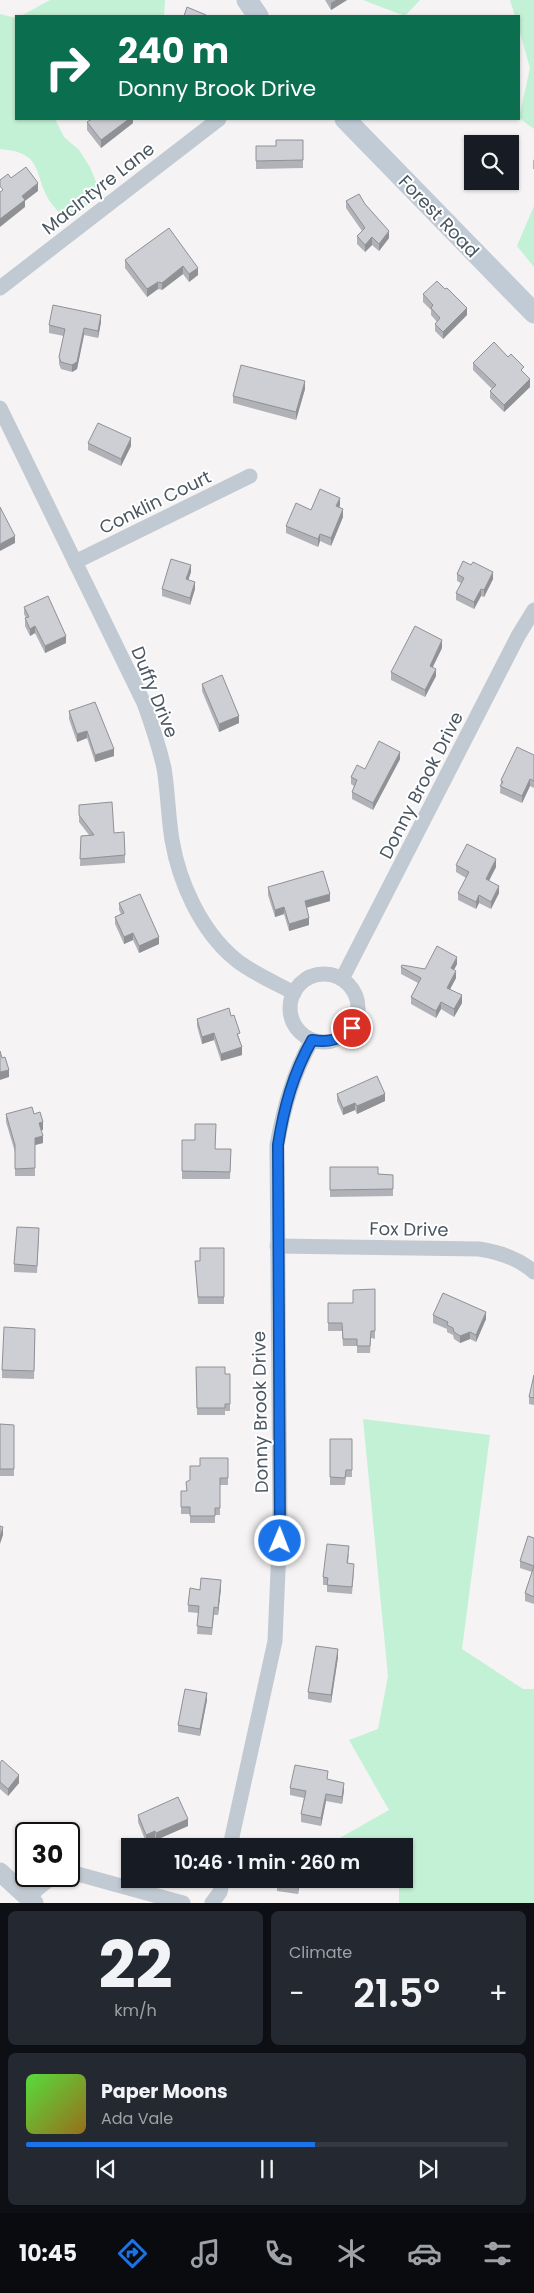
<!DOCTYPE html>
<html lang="en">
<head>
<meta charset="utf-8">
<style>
	body { margin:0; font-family:Poppins,sans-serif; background:#242831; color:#f1f3f6; height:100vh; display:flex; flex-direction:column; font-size:19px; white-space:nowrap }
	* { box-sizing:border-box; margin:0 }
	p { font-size:16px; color:#9ea1a6 }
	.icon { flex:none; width:28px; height:28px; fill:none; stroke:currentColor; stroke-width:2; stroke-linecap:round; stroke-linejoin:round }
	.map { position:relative; height:1903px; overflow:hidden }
	.details { display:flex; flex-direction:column; gap:8px; padding:8px; background:#0d0f14; flex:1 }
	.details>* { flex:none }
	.hud { position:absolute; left:15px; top:15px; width:505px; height:105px; border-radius:0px; box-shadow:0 1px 4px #0004; background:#0b6e4f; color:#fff; overflow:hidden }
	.fabs { position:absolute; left:464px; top:135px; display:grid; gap:10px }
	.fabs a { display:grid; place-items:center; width:55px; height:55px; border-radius:0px; background:#171b24; box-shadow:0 1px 4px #0004; font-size:25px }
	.speed { position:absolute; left:15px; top:1822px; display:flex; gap:10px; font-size:25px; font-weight:700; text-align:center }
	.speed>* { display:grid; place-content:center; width:65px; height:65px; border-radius:50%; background:#171b24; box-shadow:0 1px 4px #0004; line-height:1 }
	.speed .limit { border:2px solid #111; border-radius:8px; background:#fff; color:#111 }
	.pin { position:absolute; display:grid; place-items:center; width:42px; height:42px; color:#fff; margin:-21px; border:2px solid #fff; border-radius:50%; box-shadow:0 1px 5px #0007 }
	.me { position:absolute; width:55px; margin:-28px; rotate:1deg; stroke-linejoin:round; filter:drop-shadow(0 0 4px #0008) }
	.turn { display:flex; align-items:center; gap:18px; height:105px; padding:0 20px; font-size:22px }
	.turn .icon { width:65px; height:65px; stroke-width:2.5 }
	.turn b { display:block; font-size:35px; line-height:42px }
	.big { font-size:38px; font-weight:600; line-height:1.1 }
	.details .widget { flex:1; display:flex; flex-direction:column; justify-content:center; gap:8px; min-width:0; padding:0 18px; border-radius:8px; background:#242831 }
	.details .dial { align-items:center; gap:0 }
	.dial b { font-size:65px; line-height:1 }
	.song { display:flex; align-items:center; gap:15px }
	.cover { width:60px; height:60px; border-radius:8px; background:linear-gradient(135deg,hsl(110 70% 55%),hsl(40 70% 35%)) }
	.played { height:5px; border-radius:2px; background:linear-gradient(90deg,#1a73e8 60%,#363941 60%) }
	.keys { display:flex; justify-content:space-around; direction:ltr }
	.heat { display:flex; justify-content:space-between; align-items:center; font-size:28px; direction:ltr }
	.details .tiles { flex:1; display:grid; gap:8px; grid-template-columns:1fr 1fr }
	.widget:last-child { grid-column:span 2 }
	.trip { position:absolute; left:121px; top:1838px; width:292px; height:50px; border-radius:0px; background:#171b24; box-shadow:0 1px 4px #0004; font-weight:600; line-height:50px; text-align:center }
	.tab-bar { display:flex; height:80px; justify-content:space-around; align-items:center; background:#090b0e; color:#9ea1a6 }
	.tab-bar .icon { width:35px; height:35px }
	.tab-bar .selected { color:#1a73e8 }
	.tab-bar b { font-size:22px; color:#f1f3f6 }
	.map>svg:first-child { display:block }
	.green { fill:#c3f1d5 }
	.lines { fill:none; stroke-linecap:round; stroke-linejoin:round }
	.minor { stroke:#c1cad2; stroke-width:15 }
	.tertiary { stroke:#c1cad2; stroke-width:19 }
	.secondary { stroke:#c1cbd6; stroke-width:21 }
	.wall { fill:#b0b2b7 }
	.shaded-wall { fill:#909195 }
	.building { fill:#cdcfd5; stroke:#909195 }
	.route-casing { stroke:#114b97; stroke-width:12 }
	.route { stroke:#1a73e8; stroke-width:9 }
	.labels { text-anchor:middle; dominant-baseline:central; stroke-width:4; stroke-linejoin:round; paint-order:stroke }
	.street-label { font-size:18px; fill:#4a5661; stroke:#fff }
</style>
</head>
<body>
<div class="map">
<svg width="534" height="1903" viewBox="0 0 534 1903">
	<rect width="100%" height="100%" fill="#f5f3f3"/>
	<g class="green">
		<polygon points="50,0 165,0 164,16 21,16"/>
		<polygon points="363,0 420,0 405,16"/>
		<polygon points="510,0 534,0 534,129 519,118 530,68 519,29 519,16 515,16"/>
		<path d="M0,14L16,18V119H55L64,137L79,150L90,167L97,184L95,199L81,211L64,218C60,213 55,208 51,203C32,174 46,153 0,149Z"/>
		<polygon points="534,206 534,267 517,246"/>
		<polygon points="363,1419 490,1435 462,1649 523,1689 534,1689 534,1903 399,1903 399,1879 405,1879 405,1846 354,1846 338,1839 389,1810 349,1740 378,1729 388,1676"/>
	</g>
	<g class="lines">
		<g class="minor">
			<polyline points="0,288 219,119"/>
			<path d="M0,408L144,703C152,725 159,746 164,768C168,792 168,816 172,840C179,882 201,931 235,959C250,972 276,983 294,993"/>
			<polyline points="75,562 250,476"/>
			<circle cx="324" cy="1008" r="34"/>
			<polyline points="342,979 518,636 534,610"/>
			<path d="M277,1246L479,1249C499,1252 518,1258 534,1272"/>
			<path d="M230,1846L275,1641L280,1524L277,1145C284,1107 293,1074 312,1040"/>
			<polyline points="69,1874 74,1873 183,1903"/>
			<polyline points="29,1896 53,1876"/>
			<polyline points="212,1903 220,1892 223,1879"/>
		</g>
		<polyline class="tertiary" points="0,1872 34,1903"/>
		<g class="secondary">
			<polyline points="247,0 258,16"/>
			<polyline points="345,119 534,313"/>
		</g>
	</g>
	<g class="wall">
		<polygon points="325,0 347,0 331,10"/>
		<polygon points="133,119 133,123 101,148 87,130 87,122"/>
		<polygon points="303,140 303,168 256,169 256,146 276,146"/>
		<polygon points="534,159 534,169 533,169 533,161"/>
		<polygon points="346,201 365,204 389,238 379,251 372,245 365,252 357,244 357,236 362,231 346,208"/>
		<polygon points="169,228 198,275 189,282 183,274 162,290 158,289 147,297 125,268 125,260"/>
		<polygon points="423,294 467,315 443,339 435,331 435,324 437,322 431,315 431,310 423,302"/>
		<polygon points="101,322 98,338 84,335 77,369 72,372 61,369 59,364 59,357 64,336 49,333 49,325"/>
		<polygon points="473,363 524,373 530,387 504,412 490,398 490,391 492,389 473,370"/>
		<polygon points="305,389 296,420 233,403 233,396"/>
		<polygon points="88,443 131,446 121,466 88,450"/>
		<polygon points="340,505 339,508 343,517 331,546 320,541 318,547 286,533 286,526 311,510"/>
		<polygon points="191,572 188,580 195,589 190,605 162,596 162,589"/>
		<polygon points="457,574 493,579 484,597 481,596 474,609 456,600 456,593 461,583 457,581"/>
		<polygon points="24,607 66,643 45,653 35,633 30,636 25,626 25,618 26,618 24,614"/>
		<polygon points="442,648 432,667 436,676 425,697 391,680 391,672"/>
		<polygon points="202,684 239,723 219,732 202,691"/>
		<polygon points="69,711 114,756 95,762 87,738 77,742 69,719"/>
		<polygon points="534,755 534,788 530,786 522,803 500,793 501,780"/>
		<polygon points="400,759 373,810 352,799 352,792 354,786 351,784 351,777 365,769"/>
		<polygon points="79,805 114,833 125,855 125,863 80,866 81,836 89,835 79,822"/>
		<polygon points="456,865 496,867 489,881 499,893 491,909 479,903 476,909 458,900 458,893 466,878 456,872"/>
		<polygon points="268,887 330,901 306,908 309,925 289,931 284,914 275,917 268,895"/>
		<polygon points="119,903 159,944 139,953 133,940 124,944 115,924 115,917 121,914 119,910"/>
		<polygon points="457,964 454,970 456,978 450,989 462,1003 454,1017 441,1009 436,1018 411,1004 411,997 418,983 401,974 401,967 425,969"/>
		<polygon points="231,1016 240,1040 242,1055 221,1061 214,1040 202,1044 197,1026 197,1019"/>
		<polygon points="337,1094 385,1101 357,1114 355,1110 343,1115 337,1101"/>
		<polygon points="6,1114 34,1114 43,1130 41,1130 43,1143 35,1145 35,1176 15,1176 15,1152 6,1122"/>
		<polygon points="182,1140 215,1149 231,1149 230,1179 182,1179"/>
		<polygon points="330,1167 378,1174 393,1175 393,1196 330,1197"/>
		<polygon points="39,1235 37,1273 14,1272 14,1264"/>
		<polygon points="224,1248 224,1304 198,1304 195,1261 200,1261"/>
		<polygon points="375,1289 375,1339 371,1338 370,1353 357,1353 357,1346 343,1346 342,1331 328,1331 328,1303 353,1303"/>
		<polygon points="433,1315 486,1319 476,1342 470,1339 460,1343 454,1339 453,1335 447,1332 447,1329 433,1323"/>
		<polygon points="35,1329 34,1379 2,1378 2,1370"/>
		<polygon points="196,1367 225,1374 230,1374 230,1411 225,1411 225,1415 197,1415"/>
		<polygon points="534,1375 534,1405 529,1404 529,1397"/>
		<polygon points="0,1424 14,1425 14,1476 0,1476"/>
		<polygon points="330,1439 352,1439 352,1477 346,1477 345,1485 330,1485"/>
		<polygon points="228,1458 228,1485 220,1485 220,1515 215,1515 215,1523 190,1523 190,1514 181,1514 181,1491 186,1491 190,1480 200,1466"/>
		<polygon points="534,1538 534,1604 525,1601 525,1593 532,1572 520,1568 520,1561"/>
		<polygon points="349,1554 348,1563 354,1571 352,1594 327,1592 327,1585 323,1585 323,1577"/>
		<polygon points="221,1588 218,1615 214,1615 212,1635 197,1634 198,1613 188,1612 188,1605 200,1590"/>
		<polygon points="338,1657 331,1703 308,1699 308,1692"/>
		<polygon points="207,1700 200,1736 178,1732 178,1725"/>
		<polygon points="0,1763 19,1783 8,1796 0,1789"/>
		<polygon points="328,1779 344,1790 342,1804 326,1801 321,1826 301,1822 301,1814 304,1798 290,1795 290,1788"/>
		<polygon points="138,1815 188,1826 156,1840 155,1838 146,1842 138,1822"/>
		<polygon points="274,1879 300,1879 298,1894 277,1891 277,1884 274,1884"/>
	</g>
	<g class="shaded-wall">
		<polygon points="336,0 347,0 331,10 331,3"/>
		<polygon points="129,119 133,119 133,123 101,148 101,140"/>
		<polygon points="38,183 38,191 25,201 25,207 0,227 0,219 22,196"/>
		<polygon points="389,231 389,238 379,251 379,244"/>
		<polygon points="372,237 372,245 365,252 365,245"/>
		<polygon points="183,266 183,274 162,290 162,283"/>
		<polygon points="198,268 198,275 189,282 189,274"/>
		<polygon points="158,282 158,289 147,297 147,289"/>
		<polygon points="467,308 467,315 443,339 443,332"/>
		<polygon points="101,315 101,322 98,338 98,331"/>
		<polygon points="84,328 84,335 77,369 72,372 72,365"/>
		<polygon points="530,379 530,387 504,412 504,405"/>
		<polygon points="305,381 305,389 296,420 296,412"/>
		<polygon points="131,438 131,446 121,466 121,459"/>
		<polygon points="340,498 340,505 336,514 336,506"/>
		<polygon points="343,509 343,517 331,546 331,538"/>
		<polygon points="320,534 320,541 318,547 318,539"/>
		<polygon points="15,536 15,543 0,551 0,544"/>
		<polygon points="191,565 191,572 186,587 186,579"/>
		<polygon points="493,572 493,579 484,597 484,590"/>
		<polygon points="195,582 195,589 190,605 190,598"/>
		<polygon points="481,589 481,596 474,609 474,602"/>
		<polygon points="35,626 35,633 30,636 30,629"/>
		<polygon points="66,636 66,643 45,653 45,646"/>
		<polygon points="442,640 442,648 430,673 430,666"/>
		<polygon points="436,669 436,676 425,697 425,690"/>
		<polygon points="239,716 239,723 219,732 219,724"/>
		<polygon points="87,731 87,738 77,742 77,734"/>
		<polygon points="114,749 114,756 95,762 95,755"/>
		<polygon points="400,752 400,759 373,810 373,803"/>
		<polygon points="530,779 530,786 522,803 522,796"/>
		<polygon points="496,859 496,867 486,886 486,879"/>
		<polygon points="499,886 499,893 491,909 491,902"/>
		<polygon points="330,894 330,901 305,908 305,901"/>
		<polygon points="479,895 479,903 476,909 476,902"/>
		<polygon points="284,907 284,914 275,917 275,910"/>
		<polygon points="309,918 309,925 289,931 289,924"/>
		<polygon points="133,933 133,940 124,944 124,937"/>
		<polygon points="159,937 159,944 139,953 139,946"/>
		<polygon points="457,957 457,964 451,975 451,968"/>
		<polygon points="456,971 456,978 447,995 447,988"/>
		<polygon points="462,995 462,1003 454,1017 454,1009"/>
		<polygon points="441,1002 441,1009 436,1018 436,1011"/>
		<polygon points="214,1033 214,1040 202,1044 202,1037"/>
		<polygon points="242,1047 242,1055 221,1061 221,1054"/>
		<polygon points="9,1070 9,1077 0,1080 0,1072"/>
		<polygon points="385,1094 385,1101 357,1114 357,1106"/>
		<polygon points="355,1103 355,1110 343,1115 343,1108"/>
		<polygon points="43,1122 43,1130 39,1131 39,1123"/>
		<polygon points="43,1136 43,1143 35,1145 35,1138"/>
		<polygon points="486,1312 486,1319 476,1342 476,1335"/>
		<polygon points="470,1332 470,1339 460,1343 460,1336"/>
		<polygon points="3,1527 3,1535 0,1544 0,1537"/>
		<polygon points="221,1580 221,1588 218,1615 218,1608"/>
		<polygon points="338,1649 338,1657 331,1703 331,1695"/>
		<polygon points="207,1693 207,1700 200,1736 200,1729"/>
		<polygon points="19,1775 19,1783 8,1796 8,1789"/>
		<polygon points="344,1783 344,1790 342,1804 342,1797"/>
		<polygon points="326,1794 326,1801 321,1826 321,1818"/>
		<polygon points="188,1819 188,1826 156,1840 156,1833"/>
		<polygon points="155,1831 155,1838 146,1842 146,1835"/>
		<polygon points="299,1879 300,1879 298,1894 298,1887"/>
	</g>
	<g class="building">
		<polygon points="187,7 206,15 205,16 184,16"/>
		<polygon points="92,119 129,119 101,140 87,122"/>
		<polygon points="276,140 303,140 303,160 256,161 256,146 276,146"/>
		<polygon points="26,167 38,183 22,196 25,200 0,219 0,192 3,190 0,186 0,180 8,174 11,178"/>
		<polygon points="359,194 365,204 389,231 379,244 372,237 365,245 357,236 365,228 346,201"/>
		<polygon points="169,228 198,268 189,274 183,266 162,283 158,282 147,289 125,260"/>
		<polygon points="437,281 445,289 447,288 467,308 443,332 435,324 440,318 431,308 433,305 423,294"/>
		<polygon points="53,305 101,315 98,331 84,328 77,362 72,365 61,362 59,357 65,329 49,325"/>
		<polygon points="494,342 508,357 511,354 524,367 521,370 530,379 504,405 490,391 496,385 473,363"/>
		<polygon points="241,365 305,381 296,412 233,396"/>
		<polygon points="98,423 131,438 121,459 88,443"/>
		<polygon points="320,489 340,498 336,506 343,509 331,538 320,534 318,539 286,526 296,503 311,510"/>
		<polygon points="0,507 15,536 0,544"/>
		<polygon points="171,559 191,565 186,579 195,582 190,598 162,589"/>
		<polygon points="463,561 471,565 473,562 493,572 484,590 481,589 474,602 456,593 464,578 457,574"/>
		<polygon points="48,596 66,636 45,646 35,626 30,629 25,618 29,617 24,607"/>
		<polygon points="415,626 442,640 430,666 436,669 425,690 391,672"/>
		<polygon points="222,675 239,716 219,724 202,684"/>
		<polygon points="95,702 114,749 95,755 87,731 77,734 69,711"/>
		<polygon points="379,741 400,752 373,803 352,792 357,780 351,777 357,765 365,769"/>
		<polygon points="517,747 534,755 534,781 530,779 522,796 500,786 503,782 501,780"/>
		<polygon points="112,802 114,833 124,832 125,855 80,859 81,836 94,835 79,815 79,805"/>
		<polygon points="467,844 496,859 486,879 499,886 491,902 479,895 476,902 458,893 469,872 456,865"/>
		<polygon points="323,871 330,894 305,901 309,918 289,924 284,907 275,910 268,887"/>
		<polygon points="140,894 159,937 139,946 133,933 124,937 115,917 124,913 119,903"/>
		<polygon points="437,946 457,957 451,968 456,971 447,988 462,995 454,1009 441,1002 436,1011 411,997 421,978 401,967 402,965 425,969"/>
		<polygon points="229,1008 231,1016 234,1015 240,1033 237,1034 242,1047 221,1054 214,1033 202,1037 197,1019"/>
		<polygon points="0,1051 2,1058 5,1057 9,1070 0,1072"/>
		<polygon points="377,1076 385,1094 357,1106 355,1103 343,1108 337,1094"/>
		<polygon points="32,1107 34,1114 40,1112 43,1122 39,1123 43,1136 35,1138 35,1168 15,1169 15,1145 6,1114"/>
		<polygon points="195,1124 216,1124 215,1149 231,1149 230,1172 182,1171 182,1140 195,1140"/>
		<polygon points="330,1167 378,1167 378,1174 393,1175 393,1189 330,1190"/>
		<polygon points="17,1227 39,1228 37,1266 14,1264"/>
		<polygon points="200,1248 224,1248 224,1297 198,1297 195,1261 200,1261"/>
		<polygon points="375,1289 375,1331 371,1331 370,1346 357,1346 357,1339 343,1339 342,1323 328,1323 328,1303 353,1303 353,1290"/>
		<polygon points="443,1293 486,1312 476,1335 470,1332 460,1336 454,1332 453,1328 447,1325 448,1322 433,1315"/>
		<polygon points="4,1327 35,1329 34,1371 2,1370"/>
		<polygon points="196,1367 225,1367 225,1374 230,1374 230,1404 225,1404 225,1408 197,1408"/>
		<polygon points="534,1375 534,1398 529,1397"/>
		<polygon points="0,1424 14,1425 14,1469 0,1469"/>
		<polygon points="330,1439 352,1439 352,1470 346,1470 345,1478 330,1477"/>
		<polygon points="200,1458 228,1458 228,1478 220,1478 220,1508 215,1508 215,1516 190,1516 190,1507 181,1507 181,1491 187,1491 186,1482 190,1480 190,1466 200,1466"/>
		<polygon points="0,1526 3,1527 0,1537"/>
		<polygon points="528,1536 534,1538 534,1597 525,1593 534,1566 520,1561"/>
		<polygon points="327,1544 349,1546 347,1563 354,1564 352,1587 327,1585 328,1578 323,1577"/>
		<polygon points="201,1578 221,1580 218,1608 214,1607 212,1628 197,1626 199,1606 188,1605 190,1588 200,1590"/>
		<polygon points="316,1646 338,1649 331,1695 308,1692"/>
		<polygon points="185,1689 207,1693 200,1729 178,1725"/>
		<polygon points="2,1760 19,1775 8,1789 0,1782 0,1763"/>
		<polygon points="295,1765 328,1771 327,1779 344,1783 342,1797 326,1794 321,1818 301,1814 306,1791 290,1788"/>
		<polygon points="178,1797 188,1819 156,1833 155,1831 146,1835 138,1815"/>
		<polygon points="284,1843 304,1846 284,1846"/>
		<polygon points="277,1879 299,1879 298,1887 277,1883"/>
	</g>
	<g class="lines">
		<g class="route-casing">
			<path id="route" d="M280,1541L278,1145C284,1107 293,1074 312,1040C329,1043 339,1040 352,1028"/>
		</g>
		<use href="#route" class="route"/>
	</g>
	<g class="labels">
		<g class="street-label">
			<text transform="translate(98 188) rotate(-38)">MacIntyre Lane</text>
			<text transform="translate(439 216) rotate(46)">Forest Road</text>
			<text transform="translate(155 502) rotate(-26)">Conklin Court</text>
			<text transform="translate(155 692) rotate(68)">Duffy Drive</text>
			<text transform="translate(421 785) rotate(-63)">Donny Brook Drive</text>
			<text transform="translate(409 1229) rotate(1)">Fox Drive</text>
			<text transform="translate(260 1412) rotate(-91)">Donny Brook Drive</text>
		</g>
	</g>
</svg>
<div class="fabs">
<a><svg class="icon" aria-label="search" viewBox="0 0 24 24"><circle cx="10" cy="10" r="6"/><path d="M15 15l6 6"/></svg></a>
</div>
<div class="speed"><div class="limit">30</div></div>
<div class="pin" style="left:352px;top:1028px;background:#d93025"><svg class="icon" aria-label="arrive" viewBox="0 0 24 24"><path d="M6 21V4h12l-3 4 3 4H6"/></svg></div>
<svg class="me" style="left:280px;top:1541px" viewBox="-20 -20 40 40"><circle r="17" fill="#1a73e8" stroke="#fff" stroke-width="3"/><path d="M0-11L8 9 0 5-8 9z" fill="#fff"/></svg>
<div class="trip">10:46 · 1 min · 260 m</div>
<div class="hud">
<div class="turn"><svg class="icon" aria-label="right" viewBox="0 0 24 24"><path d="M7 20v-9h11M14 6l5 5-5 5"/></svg><div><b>240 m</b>Donny Brook Drive</div></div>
</div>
</div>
<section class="details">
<div class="tiles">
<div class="widget dial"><b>22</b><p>km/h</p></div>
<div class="widget"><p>Climate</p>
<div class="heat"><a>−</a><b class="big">21.5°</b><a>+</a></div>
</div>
<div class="widget">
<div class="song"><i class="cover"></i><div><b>Paper Moons</b><p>Ada Vale</p></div></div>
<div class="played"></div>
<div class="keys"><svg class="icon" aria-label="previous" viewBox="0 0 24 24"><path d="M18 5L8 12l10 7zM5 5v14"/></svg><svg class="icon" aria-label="pause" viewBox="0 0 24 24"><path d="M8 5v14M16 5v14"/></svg><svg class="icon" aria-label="next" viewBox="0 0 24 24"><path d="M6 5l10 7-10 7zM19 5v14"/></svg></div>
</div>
</div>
</section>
<nav class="tab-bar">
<b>10:45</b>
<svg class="icon selected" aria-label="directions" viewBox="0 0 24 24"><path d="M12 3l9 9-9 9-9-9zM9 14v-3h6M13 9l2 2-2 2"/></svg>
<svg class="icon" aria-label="music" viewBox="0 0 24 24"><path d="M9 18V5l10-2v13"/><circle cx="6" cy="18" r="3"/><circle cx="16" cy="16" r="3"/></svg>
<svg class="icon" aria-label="phone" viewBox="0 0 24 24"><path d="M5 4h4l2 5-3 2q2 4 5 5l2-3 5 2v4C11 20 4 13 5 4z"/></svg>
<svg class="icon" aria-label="climate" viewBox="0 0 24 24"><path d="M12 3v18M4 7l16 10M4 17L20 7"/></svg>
<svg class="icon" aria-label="car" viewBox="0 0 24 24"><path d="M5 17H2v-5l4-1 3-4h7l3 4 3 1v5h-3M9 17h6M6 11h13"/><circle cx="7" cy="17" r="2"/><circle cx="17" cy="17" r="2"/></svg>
<svg class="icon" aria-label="filters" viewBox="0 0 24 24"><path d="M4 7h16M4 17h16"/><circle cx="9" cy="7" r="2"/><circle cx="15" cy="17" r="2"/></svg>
</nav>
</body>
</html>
